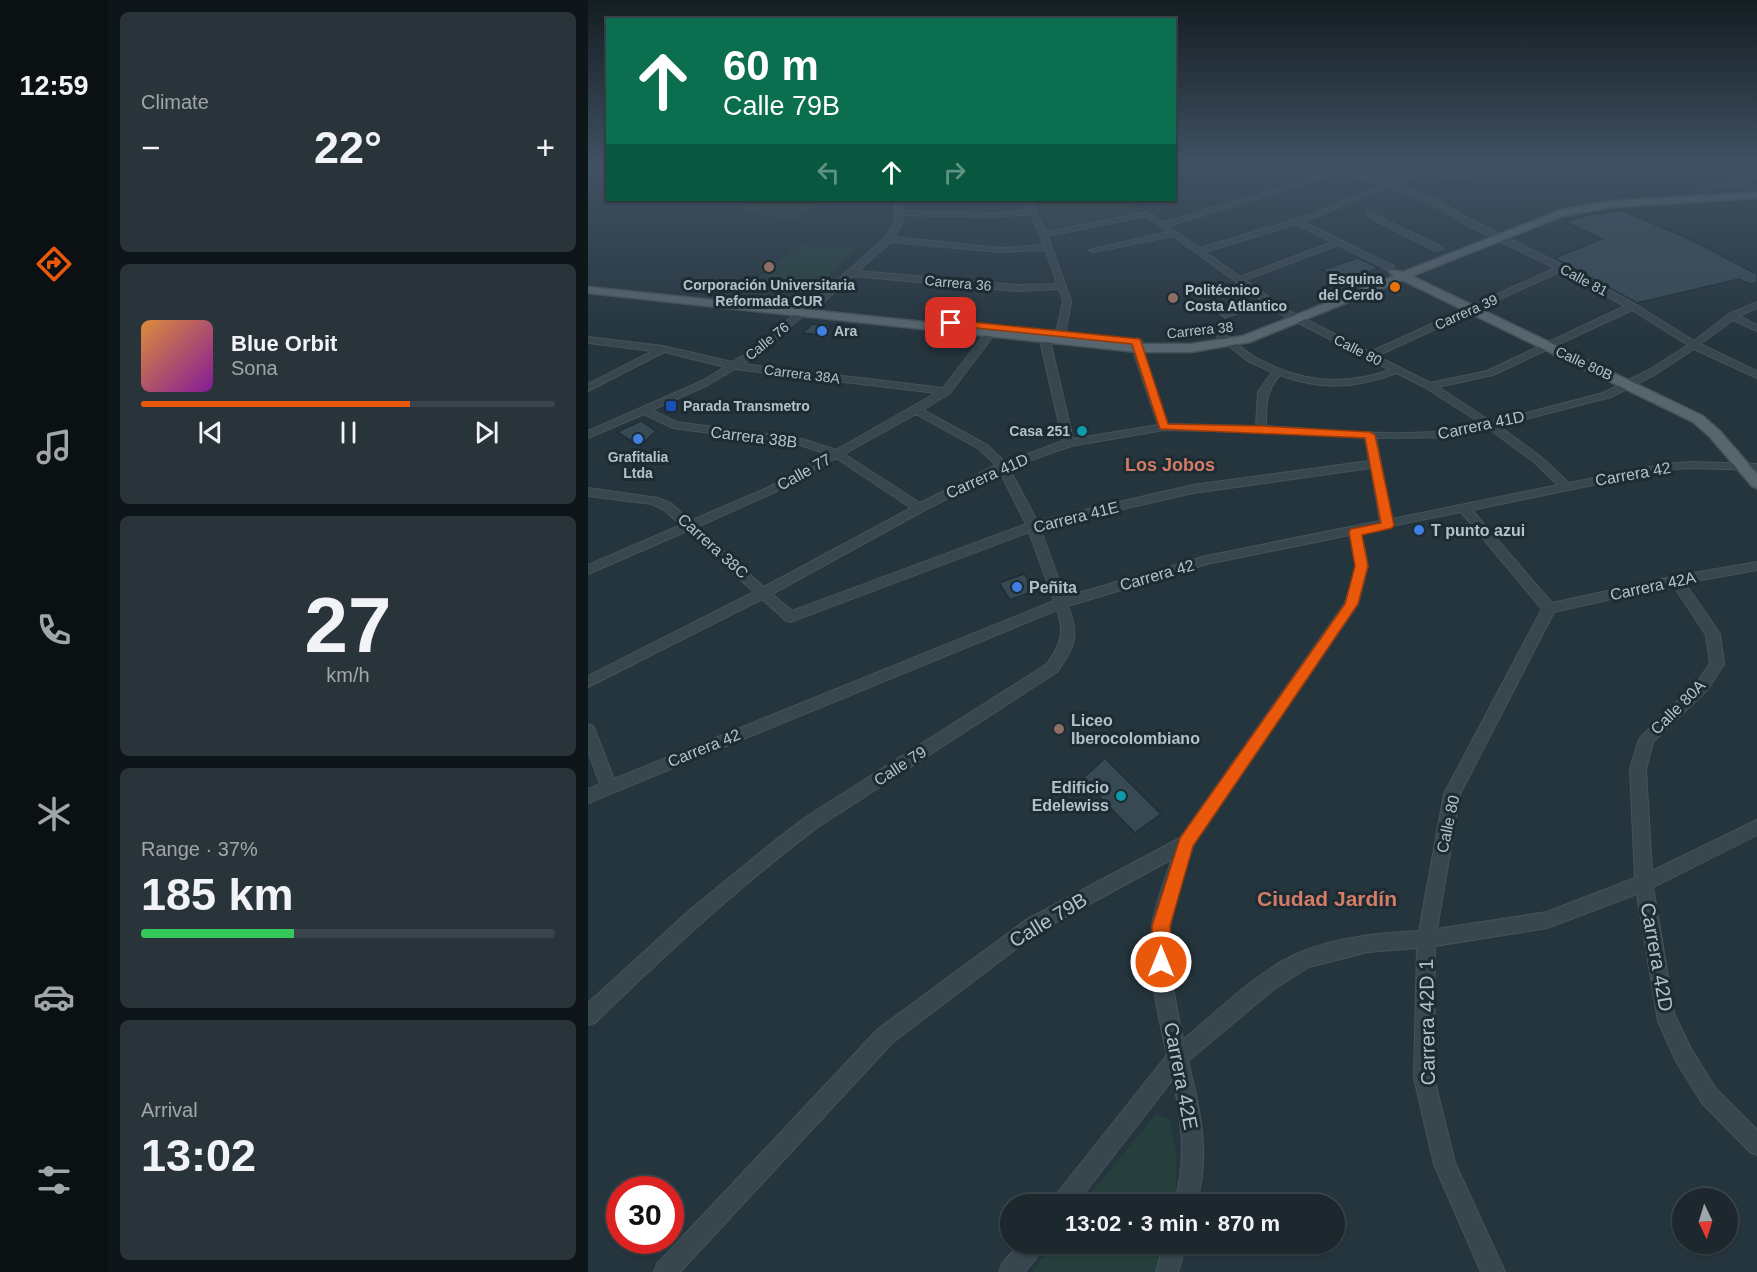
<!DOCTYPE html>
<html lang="en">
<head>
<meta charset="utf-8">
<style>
	body { margin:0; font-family:Helvetica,sans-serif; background:#29343a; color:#f1f3f6; height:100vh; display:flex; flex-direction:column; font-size:22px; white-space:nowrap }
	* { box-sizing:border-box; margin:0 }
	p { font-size:20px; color:#a0a6aa }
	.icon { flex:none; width:33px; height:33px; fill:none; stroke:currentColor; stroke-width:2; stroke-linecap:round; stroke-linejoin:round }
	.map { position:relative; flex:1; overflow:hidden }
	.drawer { display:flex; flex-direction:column; gap:12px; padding:12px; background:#0f1619; width:480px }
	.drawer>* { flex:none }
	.banner { position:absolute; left:18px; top:18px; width:570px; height:183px; border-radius:0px; box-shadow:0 2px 4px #0004,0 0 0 2px #3a444a; background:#0b6e4f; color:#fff; overflow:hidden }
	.needle { width:39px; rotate:176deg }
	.controls { position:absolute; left:1084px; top:1188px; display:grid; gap:12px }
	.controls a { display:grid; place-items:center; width:66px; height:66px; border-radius:50%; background:#1c282e; box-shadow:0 2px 4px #0004,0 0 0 2px #3a444a; font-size:30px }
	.speed { position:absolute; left:18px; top:1176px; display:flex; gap:12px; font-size:30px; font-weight:700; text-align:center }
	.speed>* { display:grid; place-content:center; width:78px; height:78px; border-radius:50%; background:#1c282e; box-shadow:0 2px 4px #0004,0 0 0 2px #3a444a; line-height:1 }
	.speed .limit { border:9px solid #d22; background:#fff; color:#111 }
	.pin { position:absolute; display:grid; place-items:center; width:51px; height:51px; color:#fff; margin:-26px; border-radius:12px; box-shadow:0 3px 9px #0006 }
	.me { position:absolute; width:66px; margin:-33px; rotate:0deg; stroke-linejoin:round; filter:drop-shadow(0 0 4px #0008) }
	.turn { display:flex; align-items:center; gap:21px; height:126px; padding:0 18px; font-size:27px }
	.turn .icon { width:78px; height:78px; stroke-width:2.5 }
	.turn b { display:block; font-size:42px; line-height:51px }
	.lanes { display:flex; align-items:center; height:57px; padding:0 18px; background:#0003; justify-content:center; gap:30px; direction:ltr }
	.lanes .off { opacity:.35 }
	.big { font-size:45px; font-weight:700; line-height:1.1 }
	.drawer .tile { flex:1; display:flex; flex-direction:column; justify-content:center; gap:9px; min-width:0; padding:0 21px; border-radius:9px; background:#29343a }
	.drawer .dial { align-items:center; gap:0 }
	.dial b { font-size:78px; line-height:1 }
	.song { display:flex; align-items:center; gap:18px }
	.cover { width:72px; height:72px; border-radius:9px; background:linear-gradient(135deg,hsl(30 70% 55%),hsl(290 70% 35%)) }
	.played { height:6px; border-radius:3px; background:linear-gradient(90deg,#ea580c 65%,#3a444a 65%) }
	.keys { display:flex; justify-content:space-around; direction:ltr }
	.heat { display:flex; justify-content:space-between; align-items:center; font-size:33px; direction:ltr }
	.charge { height:9px; border-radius:4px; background:linear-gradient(90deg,#34c759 37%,#3a444a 0) }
	.trip { position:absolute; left:412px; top:1194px; width:345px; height:60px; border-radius:30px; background:#1c282e; box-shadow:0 2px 4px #0004,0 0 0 2px #3a444a; font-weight:700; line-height:60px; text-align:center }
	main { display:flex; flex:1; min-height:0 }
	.menu { display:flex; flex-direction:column; width:108px; justify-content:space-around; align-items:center; background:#0b1012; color:#a0a6aa }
	.menu .icon { width:42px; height:42px }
	.menu .on { color:#ea580c }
	.menu b { font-size:27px; color:#f1f3f6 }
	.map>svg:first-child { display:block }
	.green { fill:#273f3c }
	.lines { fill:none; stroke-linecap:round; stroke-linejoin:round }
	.stream { stroke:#182f3c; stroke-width:2 }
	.building { fill:#374a54; stroke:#1f2d35; stroke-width:1.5 }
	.minor-casing { stroke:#45525a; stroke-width:2 }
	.major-casing { stroke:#45525a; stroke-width:3 }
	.minor { fill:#38464e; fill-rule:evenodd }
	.major { fill:#57666e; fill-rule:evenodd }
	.route { fill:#ea580c; stroke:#983908; stroke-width:1.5 }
	.education-dot { fill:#8d6e63; stroke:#1d2b33; stroke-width:2 }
	.food-dot { fill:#e8710a; stroke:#1d2b33; stroke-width:2 }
	.shop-dot { fill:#3f7fe0; stroke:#1d2b33; stroke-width:2 }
	.transit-dot { fill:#1a4fb4; stroke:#1d2b33; stroke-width:2 }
	.culture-dot { fill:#0f9aa8; stroke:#1d2b33; stroke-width:2 }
	.labels { text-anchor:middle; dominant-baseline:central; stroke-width:6; stroke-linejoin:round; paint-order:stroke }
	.far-poi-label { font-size:14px; font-weight:bold; fill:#b5c1c9; stroke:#1d2b33; text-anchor:start }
	.far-street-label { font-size:14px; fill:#b5c1c9; stroke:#1d2b33 }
	.street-label { font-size:16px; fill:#b5c1c9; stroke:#1d2b33 }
	.poi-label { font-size:16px; font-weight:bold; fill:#b5c1c9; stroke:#1d2b33; text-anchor:start }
	.neighbourhood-label { font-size:18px; font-weight:bold; fill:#d47c65; stroke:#1d2b33 }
	.near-street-label { font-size:20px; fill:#b5c1c9; stroke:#1d2b33 }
	.near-neighbourhood-label { font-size:21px; font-weight:bold; fill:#d47c65; stroke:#1d2b33 }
</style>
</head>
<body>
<main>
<nav class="menu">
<b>12:59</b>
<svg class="icon on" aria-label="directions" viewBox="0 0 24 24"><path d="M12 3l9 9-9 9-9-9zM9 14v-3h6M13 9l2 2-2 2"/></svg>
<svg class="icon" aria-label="music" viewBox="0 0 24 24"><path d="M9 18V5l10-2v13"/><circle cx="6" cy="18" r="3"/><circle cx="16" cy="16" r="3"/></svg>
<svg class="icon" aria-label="phone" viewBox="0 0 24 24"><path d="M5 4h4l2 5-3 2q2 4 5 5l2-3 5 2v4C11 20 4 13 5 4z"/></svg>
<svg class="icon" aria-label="climate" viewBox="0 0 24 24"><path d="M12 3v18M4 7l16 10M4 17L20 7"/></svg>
<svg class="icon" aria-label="car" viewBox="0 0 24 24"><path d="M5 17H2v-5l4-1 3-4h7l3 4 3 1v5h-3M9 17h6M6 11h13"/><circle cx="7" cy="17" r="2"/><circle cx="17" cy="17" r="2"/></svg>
<svg class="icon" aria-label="filters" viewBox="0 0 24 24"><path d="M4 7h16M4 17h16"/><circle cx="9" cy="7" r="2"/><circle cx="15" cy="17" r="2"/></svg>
</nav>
<section class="drawer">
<div class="tile"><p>Climate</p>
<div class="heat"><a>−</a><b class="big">22°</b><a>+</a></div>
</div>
<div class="tile">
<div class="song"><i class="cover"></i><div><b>Blue Orbit</b><p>Sona</p></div></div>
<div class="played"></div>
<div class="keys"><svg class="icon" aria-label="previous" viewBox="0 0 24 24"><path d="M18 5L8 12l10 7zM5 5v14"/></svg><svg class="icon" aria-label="pause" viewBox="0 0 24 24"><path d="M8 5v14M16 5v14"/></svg><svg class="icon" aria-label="next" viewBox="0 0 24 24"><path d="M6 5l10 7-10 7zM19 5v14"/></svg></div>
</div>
<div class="tile dial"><b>27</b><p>km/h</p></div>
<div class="tile"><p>Range · 37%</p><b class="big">185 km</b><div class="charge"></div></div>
<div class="tile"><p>Arrival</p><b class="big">13:02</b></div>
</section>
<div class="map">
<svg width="1169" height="1272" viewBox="0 0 1169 1272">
	<rect width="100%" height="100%" fill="#25353e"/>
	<g class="green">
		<polygon points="169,200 240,200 206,220 150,210"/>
		<polygon points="447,200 528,200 543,204 553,214 461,232"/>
		<polygon points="211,244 270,249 223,293 160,287"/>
		<path d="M568,1114L582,1120C587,1148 593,1177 584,1204H494Z"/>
		<polygon points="465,1244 574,1244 568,1272 444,1272"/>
	</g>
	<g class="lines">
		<g class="stream">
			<polyline points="586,182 632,169 640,164"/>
			<polyline points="553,200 559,214"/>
		</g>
	</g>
	<g class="building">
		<polygon points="1035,211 1099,238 1169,274 1169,283 1161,284 1151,279 1049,303 967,258 1014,239 977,222 1004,214"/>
		<polygon points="770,258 791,268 756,281 734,270"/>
		<polygon points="635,303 653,315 637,320 620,308"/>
		<polygon points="224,324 243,326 234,335 215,333"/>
		<polygon points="53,421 68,431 52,446 29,432"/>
		<polygon points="436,574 448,590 422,600 411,583"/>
		<polygon points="517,758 573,814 547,833 494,779"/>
	</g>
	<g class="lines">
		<g class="minor-casing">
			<g id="minor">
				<path d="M751,164H758L754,170L801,182L844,164H853L840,171L885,177L883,180L832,174L807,185L848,199L883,220L977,266L1047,304L1106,341L1141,314L1169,302V308L1151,316L1169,325V331L1145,320L1112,344L1169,371V378L1106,349L1068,374L1023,397L911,426L953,457L981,483L1077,464L1102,462L1169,464V470L1102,468L1077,470L884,510L964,603L1088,576L1169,562V570L1097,583L1132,634L1136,664L1120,689L1065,742L1058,769L1064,871L1169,820V835L1065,887L1086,1013L1102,1047L1128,1089L1169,1130V1155L1162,1152L1114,1103L1088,1061L1070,1021L1049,894L959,928L847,946L846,1078L867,1163L917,1272H893L846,1164L826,1078L829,948L780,952L721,967L686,989L600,1061C612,1109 623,1157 608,1204H586C599,1162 594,1122 585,1079L488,1204H464L467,1196L579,1055C570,1013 559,969 564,926C567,903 577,880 584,859L450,932L304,1043L92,1272H66L69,1264L290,1029L438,920L592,838L757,603L768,566L762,535L619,564L480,606C492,637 487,645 469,672L230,827C150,887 78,954 7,1023L0,1025V1003L103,909L189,839L218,817L459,664C473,644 477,634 469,610L0,803V789L12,784L0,751V724L5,726L7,730L26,779L466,601L441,532L202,622L197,620L174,599L0,687V676L166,592L99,531L0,574V565L93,525L76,510L64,504L0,496V488L70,498L84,504L102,521L179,488L239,454L212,445L85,428L56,414L0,438V431L114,381L137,367L76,352L0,391V384L65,351L0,343V337L75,346L144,362L162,352L210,311L219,307L298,237L306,224L307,200H314V211L406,213L441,210L436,200H443L458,232L559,212L576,222L743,173L748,170ZM752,173L795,185L722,215L612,248L580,226ZM801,187L842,203L877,224L967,268L782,352L699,310L657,280L750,245L800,270H806V266L715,222ZM443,214L456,245L412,248L306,237L314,224V215L406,217ZM558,216L580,232L501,250L505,252L585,236L693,314L802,370C754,387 711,382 667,357C655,351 645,338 633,333L628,336L660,361L684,372L670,392L668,426L580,424L555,351L554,341L549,338L544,341L545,351L570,425L485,439L463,345L478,330L483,301L460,236ZM708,224L744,242L652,277L617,252ZM303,242L412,252L458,250L469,284L429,285L270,271ZM973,271L1037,306L899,371L842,383L789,356ZM265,276L429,291L471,289L475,301L469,329L457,338L453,345L475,441L417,462L399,445L335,410L362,393L408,332L403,329L400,330L355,388L155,364L168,356L216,315L225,311ZM1044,310L1100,345L1061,370L1015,393L904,422L850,387L905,375ZM147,369L348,393L248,450L214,439L88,422L64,410L120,385ZM809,373L838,388L894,424C831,441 744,430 678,426C678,405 677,392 692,375C734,391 768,388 809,373ZM328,414L391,449L408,465L332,503L256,454ZM901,429L945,461L970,485L804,519L788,438L869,437ZM576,430L673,432L777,438L781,461L605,485L449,521L421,468L483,446ZM248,458L323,508L176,587L109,527L187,492ZM783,468L792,521L618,556L477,597L452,528L605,493ZM412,472L438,524L204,611L184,594L335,511ZM873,512L954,609L856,794L831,931C793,933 748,937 713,952C669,971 632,1009 595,1040L585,989L581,958L582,927L589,897L605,846L770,604L780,566L773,532ZM1085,585L1118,635L1122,663L1110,681L1051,739L1042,769L1047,878L959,912L849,929L872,794L966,612Z"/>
				<polygon points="1059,164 1081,164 1059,168 1056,166"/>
				<polygon points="1104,164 1114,164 1157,178 1166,172 1151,164 1160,164 1169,168 1169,176 1157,184 1122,190 1121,191 1128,197 1124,199 1113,192 1117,187 1152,181"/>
				<polygon points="783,213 854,247 855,249 848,251 780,217 780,213"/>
				<polygon points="431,1244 456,1244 453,1252 437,1272 411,1272 414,1264"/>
				<polygon points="576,1244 598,1244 590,1272 568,1272"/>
			</g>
		</g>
		<g class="major-casing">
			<polygon id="major" points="1169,192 1169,198 1025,207 975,216 824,276 1115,416 1132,431 1169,474 1169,488 1164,486 1122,437 1105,422 814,280 662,342 603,352 549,352 0,293 0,287 549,344 603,344 655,336 806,276 801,272 802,270 815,272 973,210 1025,201"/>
		</g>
		<use href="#minor" class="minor"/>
		<use href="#major" class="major"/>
	</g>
	<linearGradient id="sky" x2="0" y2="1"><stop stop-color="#141d22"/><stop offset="0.48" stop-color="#405163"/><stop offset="1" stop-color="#405163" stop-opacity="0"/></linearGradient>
	<rect width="1169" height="342" fill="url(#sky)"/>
	<polygon class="route" points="363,320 552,339 580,424 674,426 782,432 787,435 806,525 804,528 774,535 780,566 770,604 605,846 582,926 583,962 580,969 573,971 567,969 564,962 564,926 592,838 757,604 767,566 761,532 763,529 793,523 777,438 572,429 544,344 359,325 359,321"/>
	<g class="education-dot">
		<circle cx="181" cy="267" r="6"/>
		<circle cx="585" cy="298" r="6"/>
		<circle cx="471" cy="729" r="6"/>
	</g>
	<circle class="food-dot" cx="807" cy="287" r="6"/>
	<g class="shop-dot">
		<circle cx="234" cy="331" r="6"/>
		<circle cx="50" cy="439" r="6"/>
		<circle cx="831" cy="530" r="6"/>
		<circle cx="429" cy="587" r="6"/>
	</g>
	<rect class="transit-dot" x="77" y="400" width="12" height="12" rx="3"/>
	<g class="culture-dot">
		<circle cx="494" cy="431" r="6"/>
		<circle cx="533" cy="796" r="6"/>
	</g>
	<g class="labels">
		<g class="far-poi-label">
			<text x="795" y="279" text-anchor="end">Esquina<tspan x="795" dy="16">del Cerdo</tspan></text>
			<text x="181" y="285" text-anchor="middle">Corporación Universitaria<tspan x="181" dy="16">Reformada CUR</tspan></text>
			<text x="597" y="290">Politécnico<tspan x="597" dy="16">Costa Atlantico</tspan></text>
			<text x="246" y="331">Ara</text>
			<text x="95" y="406">Parada Transmetro</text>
			<text x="482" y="431" text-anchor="end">Casa 251</text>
			<text x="50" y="457" text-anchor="middle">Grafitalia<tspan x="50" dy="16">Ltda</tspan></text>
		</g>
		<g class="far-street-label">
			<text transform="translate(996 280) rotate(28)">Calle 81</text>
			<text transform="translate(370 283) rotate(5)">Carrera 36</text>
			<text transform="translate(878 312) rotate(-24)">Carrera 39</text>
			<text transform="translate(612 330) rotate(-6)">Carrera 38</text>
			<text transform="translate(179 341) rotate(-39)">Calle 76</text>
			<text transform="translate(770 350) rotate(27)">Calle 80</text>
			<text transform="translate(996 363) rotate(25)">Calle 80B</text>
			<text transform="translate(214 374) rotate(7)">Carrera 38A</text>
		</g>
		<g class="street-label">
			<text transform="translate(893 425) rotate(-12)">Carrera 41D</text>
			<text transform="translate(166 437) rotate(7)">Carrera 38B</text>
			<text transform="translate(216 472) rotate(-29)">Calle 77</text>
			<text transform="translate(1045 474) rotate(-10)">Carrera 42</text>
			<text transform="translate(399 476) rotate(-24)">Carrera 41D</text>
			<text transform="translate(488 517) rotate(-14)">Carrera 41E</text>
			<text transform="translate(125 546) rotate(42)">Carrera 38C</text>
			<text transform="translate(569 575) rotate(-16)">Carrera 42</text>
			<text transform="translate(1065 586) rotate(-12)">Carrera 42A</text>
			<text transform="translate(1090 707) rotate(-45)">Calle 80A</text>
			<text transform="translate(116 748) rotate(-22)">Carrera 42</text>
			<text transform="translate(312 766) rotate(-33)">Calle 79</text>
			<text transform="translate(860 824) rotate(-78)">Calle 80</text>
		</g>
		<g class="poi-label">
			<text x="843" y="530">T punto azui</text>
			<text x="441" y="587">Peñita</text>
			<text x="483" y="720">Liceo<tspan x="483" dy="18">Iberocolombiano</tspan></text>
			<text x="521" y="787" text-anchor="end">Edificio<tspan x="521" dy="18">Edelewiss</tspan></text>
		</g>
		<g class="neighbourhood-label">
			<text x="582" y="465">Los Jobos</text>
		</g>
		<g class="near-street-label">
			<text transform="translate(460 920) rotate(-31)">Calle 79B</text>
			<text transform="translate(1069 957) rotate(80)">Carrera 42D</text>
			<text transform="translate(839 1022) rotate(-91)">Carrera 42D 1</text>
			<text transform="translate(593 1076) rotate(79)">Carrera 42E</text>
		</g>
		<g class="near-neighbourhood-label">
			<text x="739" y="898">Ciudad Jardín</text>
		</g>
	</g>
</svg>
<div class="controls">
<a><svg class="needle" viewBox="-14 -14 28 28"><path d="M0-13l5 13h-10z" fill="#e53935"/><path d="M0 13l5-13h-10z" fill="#a0a6aa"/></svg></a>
</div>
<div class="speed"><div class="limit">30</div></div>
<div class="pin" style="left:363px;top:323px;background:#d93025"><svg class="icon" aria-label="arrive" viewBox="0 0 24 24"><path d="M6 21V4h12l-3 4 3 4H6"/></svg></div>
<svg class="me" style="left:573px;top:962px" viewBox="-20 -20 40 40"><circle r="17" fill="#ea580c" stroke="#fff" stroke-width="3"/><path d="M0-11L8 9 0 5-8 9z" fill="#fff"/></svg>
<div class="trip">13:02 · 3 min · 870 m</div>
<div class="banner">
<div class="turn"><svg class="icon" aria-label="ahead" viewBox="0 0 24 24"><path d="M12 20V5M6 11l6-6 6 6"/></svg><div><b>60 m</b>Calle 79B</div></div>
<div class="lanes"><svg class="icon off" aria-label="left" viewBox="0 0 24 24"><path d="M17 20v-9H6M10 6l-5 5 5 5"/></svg><svg class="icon" aria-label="ahead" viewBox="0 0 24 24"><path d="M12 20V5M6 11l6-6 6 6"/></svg><svg class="icon off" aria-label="right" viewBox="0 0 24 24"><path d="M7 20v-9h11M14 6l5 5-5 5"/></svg></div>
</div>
</div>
</main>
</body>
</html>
